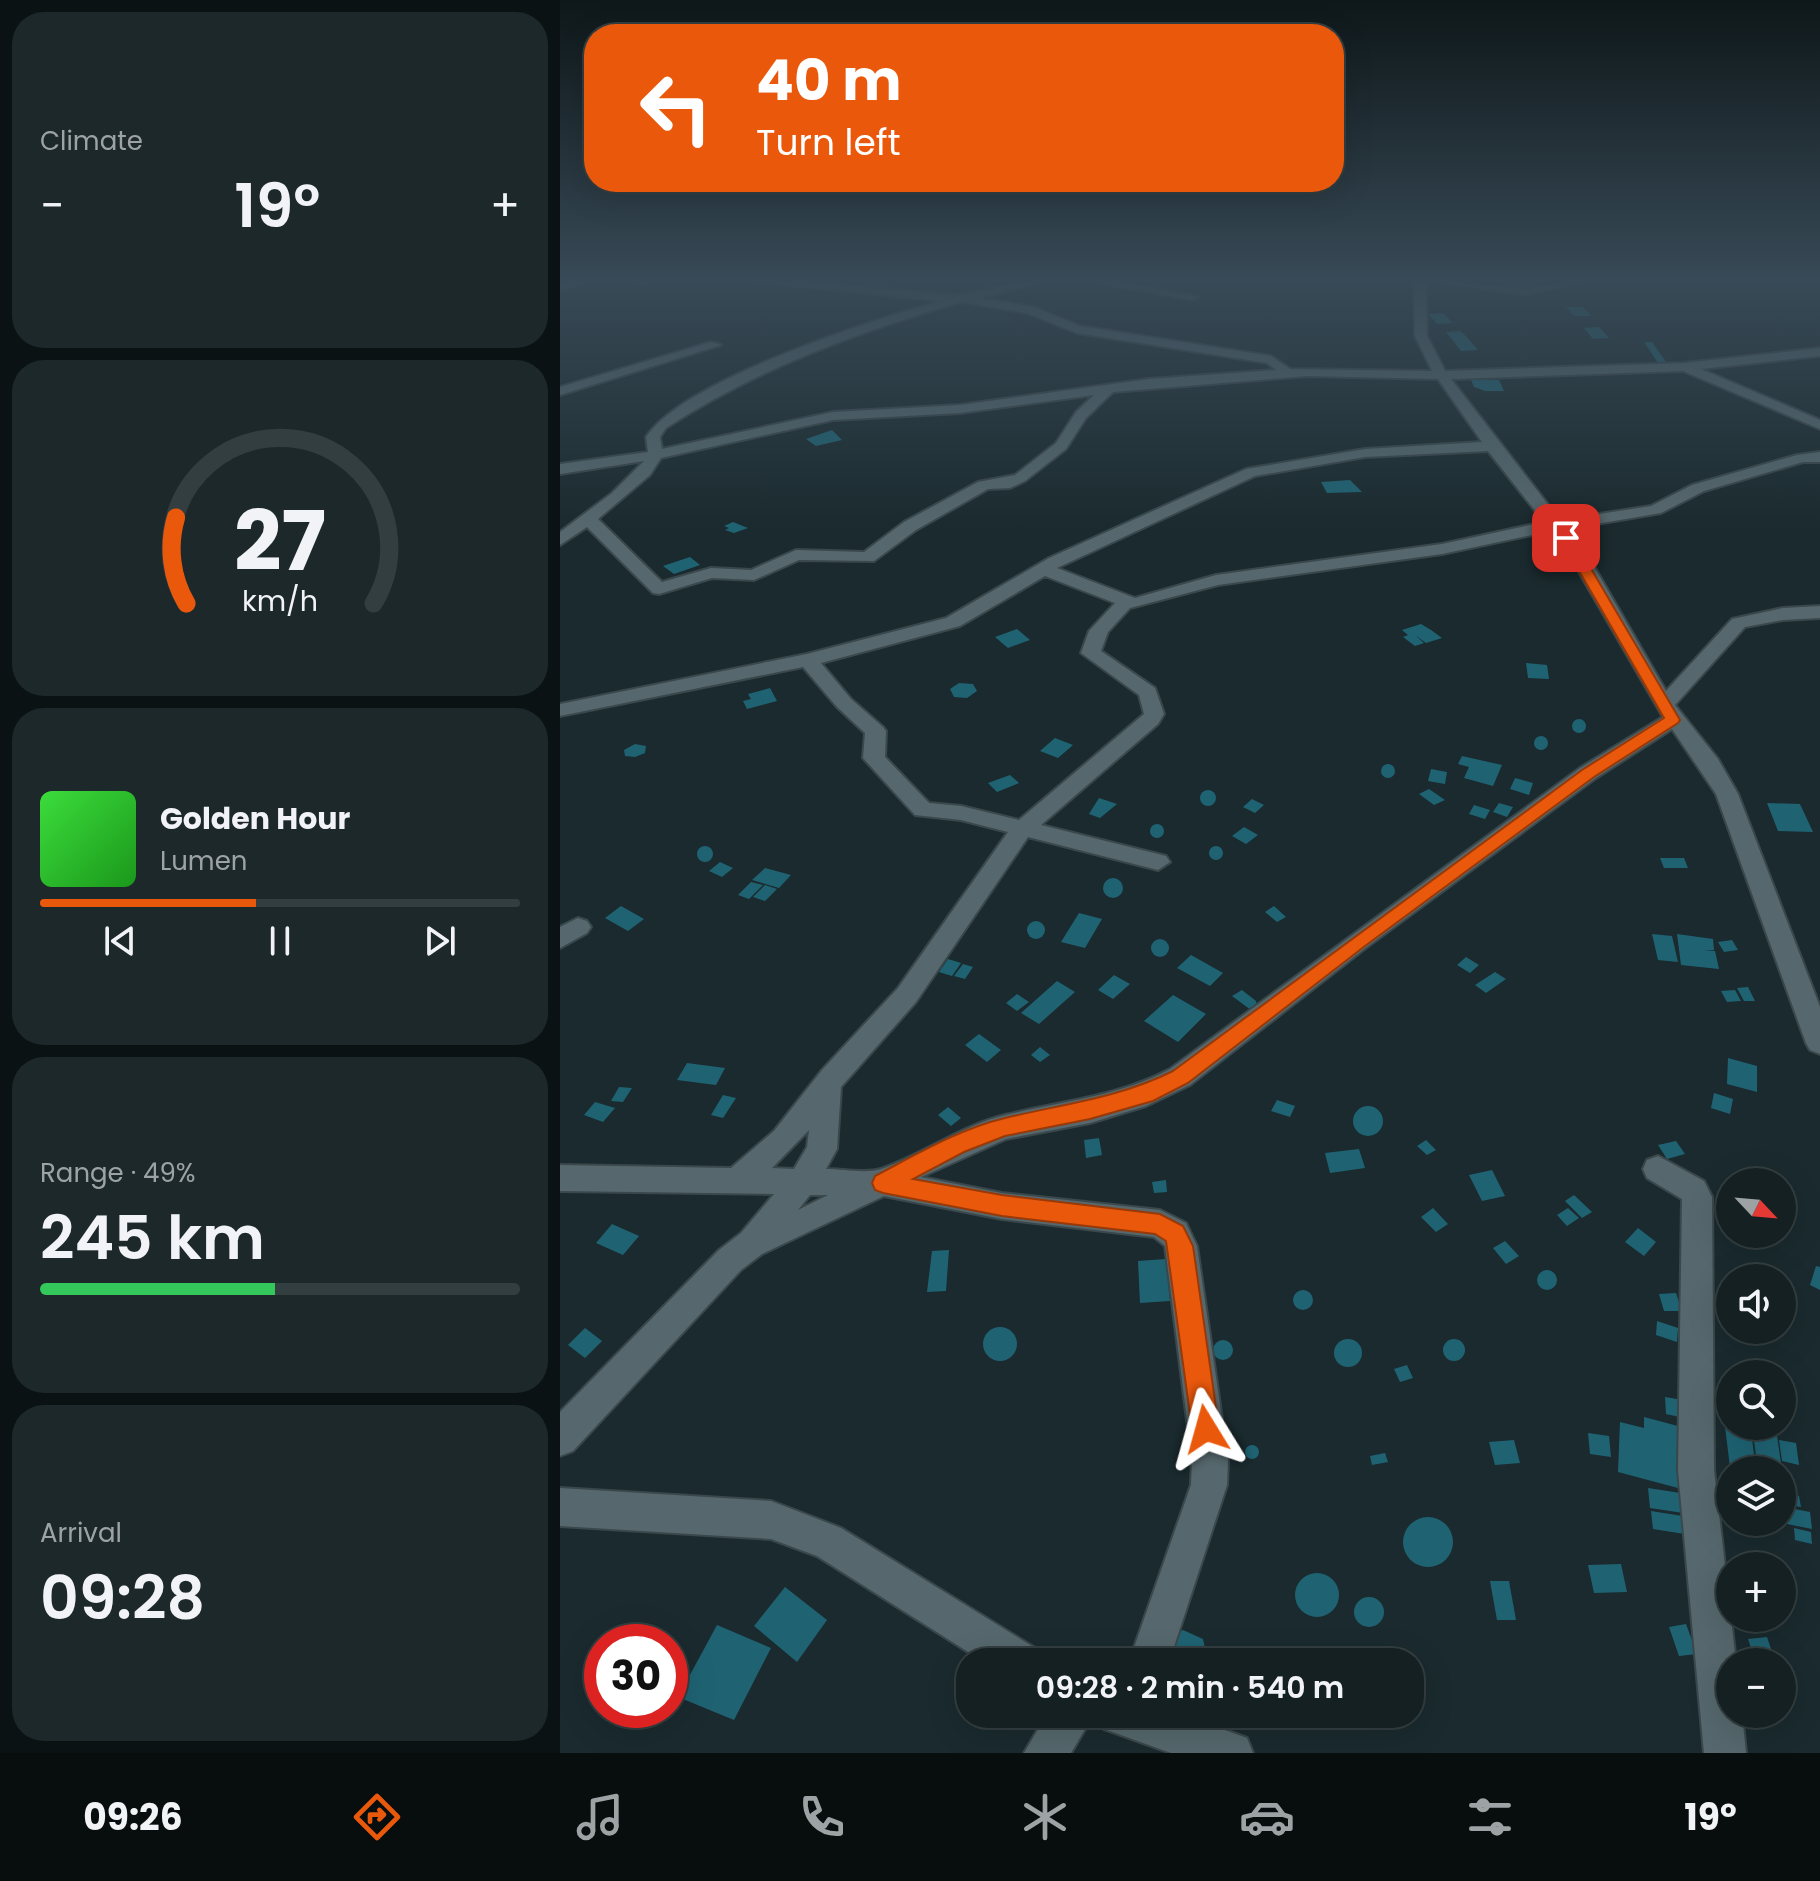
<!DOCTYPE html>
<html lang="en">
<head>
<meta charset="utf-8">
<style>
	body { margin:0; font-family:Poppins,sans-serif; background:#1d282a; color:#f1f3f6; height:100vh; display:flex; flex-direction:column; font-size:30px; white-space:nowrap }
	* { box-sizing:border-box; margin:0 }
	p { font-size:26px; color:#9da3a5 }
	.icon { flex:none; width:44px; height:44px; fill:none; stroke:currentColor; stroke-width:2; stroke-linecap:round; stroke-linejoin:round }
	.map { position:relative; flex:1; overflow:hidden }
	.side { display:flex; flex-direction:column; gap:12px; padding:12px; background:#0b1213; width:560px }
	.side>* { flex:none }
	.top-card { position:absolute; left:24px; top:24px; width:760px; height:168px; border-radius:32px; box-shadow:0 8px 32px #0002,0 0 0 2px #333e40; background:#ea580c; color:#fff; overflow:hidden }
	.needle { width:52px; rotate:116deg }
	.buttons { position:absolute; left:1156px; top:1168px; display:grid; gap:16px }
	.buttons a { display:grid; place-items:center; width:80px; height:80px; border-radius:50%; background:#142022; box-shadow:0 8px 32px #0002,0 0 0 2px #333e40; font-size:40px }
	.speed { position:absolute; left:24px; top:1624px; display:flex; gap:16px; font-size:40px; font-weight:700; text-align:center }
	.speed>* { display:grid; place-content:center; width:104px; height:104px; border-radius:50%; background:#142022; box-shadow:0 8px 32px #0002,0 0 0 2px #333e40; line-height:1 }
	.speed .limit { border:12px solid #d22; background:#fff; color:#111 }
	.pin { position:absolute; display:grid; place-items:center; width:68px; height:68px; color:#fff; margin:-34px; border-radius:16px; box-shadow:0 4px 12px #0006 }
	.me { position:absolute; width:88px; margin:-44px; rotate:352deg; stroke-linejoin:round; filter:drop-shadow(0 0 6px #0008) }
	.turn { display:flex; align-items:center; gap:28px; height:168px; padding:0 40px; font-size:36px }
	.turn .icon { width:104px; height:104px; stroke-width:2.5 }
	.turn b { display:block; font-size:56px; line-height:68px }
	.big { font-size:60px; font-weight:600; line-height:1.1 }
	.side .tile { flex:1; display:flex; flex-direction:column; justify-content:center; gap:12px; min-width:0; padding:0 28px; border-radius:32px; background:#1d282a }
	.side .dial { align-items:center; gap:0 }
	.dial svg { height:208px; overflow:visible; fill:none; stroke:#333e40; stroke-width:7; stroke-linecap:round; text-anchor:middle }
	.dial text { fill:#f1f3f6; stroke:none }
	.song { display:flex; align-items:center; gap:24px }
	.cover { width:96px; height:96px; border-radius:12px; background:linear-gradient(135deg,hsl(120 70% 55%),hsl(120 70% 35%)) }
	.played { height:8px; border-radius:4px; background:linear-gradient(90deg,#ea580c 45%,#333e40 45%) }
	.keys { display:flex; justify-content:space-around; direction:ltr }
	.heat { display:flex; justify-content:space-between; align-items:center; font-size:44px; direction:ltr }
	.charge { height:12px; border-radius:6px; background:linear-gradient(90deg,#34c759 49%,#333e40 0) }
	.trip { position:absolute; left:396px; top:1648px; width:468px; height:80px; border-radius:32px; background:#142022; box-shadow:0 8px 32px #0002,0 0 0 2px #333e40; font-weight:600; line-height:80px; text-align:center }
	.menu { display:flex; height:128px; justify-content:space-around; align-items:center; background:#080d0e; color:#9da3a5 }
	.menu .icon { width:56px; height:56px }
	.menu .current { color:#ea580c }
	.menu b { font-size:36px; color:#f1f3f6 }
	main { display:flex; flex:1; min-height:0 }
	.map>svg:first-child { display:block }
	.building { fill:#1f6373 }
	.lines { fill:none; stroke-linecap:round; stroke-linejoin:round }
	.minor-casing { stroke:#3a474b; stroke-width:4 }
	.minor { fill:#56686d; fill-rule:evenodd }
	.route { fill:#ea580c; stroke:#983908; stroke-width:2 }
</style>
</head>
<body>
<main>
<section class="side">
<div class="tile"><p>Climate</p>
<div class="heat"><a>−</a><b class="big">19°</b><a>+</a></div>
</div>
<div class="tile dial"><svg viewBox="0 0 100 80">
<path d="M14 69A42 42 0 1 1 86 69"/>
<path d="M14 69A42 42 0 0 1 10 36" stroke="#ea580c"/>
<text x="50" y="56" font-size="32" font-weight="700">27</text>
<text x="50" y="72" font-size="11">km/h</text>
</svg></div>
<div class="tile">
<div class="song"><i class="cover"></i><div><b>Golden Hour</b><p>Lumen</p></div></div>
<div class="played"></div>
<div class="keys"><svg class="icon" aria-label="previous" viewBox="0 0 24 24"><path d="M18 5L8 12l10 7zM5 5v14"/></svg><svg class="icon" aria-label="pause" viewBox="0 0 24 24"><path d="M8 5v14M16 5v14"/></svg><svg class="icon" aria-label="next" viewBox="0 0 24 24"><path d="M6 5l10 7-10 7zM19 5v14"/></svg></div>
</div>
<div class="tile"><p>Range · 49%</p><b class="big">245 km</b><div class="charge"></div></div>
<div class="tile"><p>Arrival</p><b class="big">09:28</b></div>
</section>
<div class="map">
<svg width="1260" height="1753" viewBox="0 0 1260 1753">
	<rect width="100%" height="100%" fill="#1a2a2e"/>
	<g class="building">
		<polygon points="1006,307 1023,307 1031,316 1014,316"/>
		<polygon points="883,313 893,323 877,324 868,314"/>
		<polygon points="1039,327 1049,338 1033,339 1024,328"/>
		<polygon points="900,331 906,336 918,350 901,351 886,332"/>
		<polygon points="1084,342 1092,342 1109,366 1100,366"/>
		<polygon points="911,380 939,380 944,391 925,391 914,387"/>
		<polygon points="272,430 282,440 256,446 246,439"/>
		<polygon points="790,480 802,492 767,493 761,482"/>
		<polygon points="173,522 188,528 174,533 165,530 169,528 164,526"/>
		<polygon points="130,557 140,565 114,574 103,566"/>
		<polygon points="861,624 871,630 882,638 866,643 855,635 864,643 855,646 843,637 848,635 842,630"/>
		<polygon points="457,629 470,640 448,648 435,637"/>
		<polygon points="966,663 987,665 989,679 968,678"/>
		<polygon points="399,683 413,684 417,691 407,698 394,697 390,689"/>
		<polygon points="210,688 217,701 187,709 183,701 191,699 188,694"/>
		<circle cx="1019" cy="726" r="7"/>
		<circle cx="981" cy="743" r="7"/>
		<polygon points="495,738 513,745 498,758 480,751"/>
		<polygon points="75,744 86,746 85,753 75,757 65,756 64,750"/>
		<polygon points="902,756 942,765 933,786 904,778 909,767 898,764"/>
		<circle cx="828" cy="771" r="7"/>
		<polygon points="871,769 887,772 885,784 868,781"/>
		<polygon points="450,775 459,783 437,792 428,783"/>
		<polygon points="955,778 973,783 969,795 950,789"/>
		<polygon points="869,789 885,800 874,805 859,794"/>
		<circle cx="648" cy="798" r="8"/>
		<polygon points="539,798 557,804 540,818 529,814"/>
		<polygon points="692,799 704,805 695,813 683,807"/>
		<polygon points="939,803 953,807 947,817 933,812"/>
		<polygon points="1207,803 1240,804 1253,832 1218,831"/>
		<polygon points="914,805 930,810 925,819 909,814"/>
		<circle cx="597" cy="831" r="7"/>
		<polygon points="684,827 698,835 686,844 672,836"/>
		<circle cx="145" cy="854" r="8"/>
		<circle cx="656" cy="853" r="7"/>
		<polygon points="1100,858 1124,858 1128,868 1104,868"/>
		<polygon points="160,862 173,868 162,877 149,871"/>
		<polygon points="205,868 231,875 219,888 192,880"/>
		<circle cx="553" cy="888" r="10"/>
		<polygon points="191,882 203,885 189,899 178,895"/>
		<polygon points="205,885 217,889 205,901 193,897"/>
		<polygon points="61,906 84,919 68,931 45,918"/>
		<polygon points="714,906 726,917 717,922 705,912"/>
		<polygon points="519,913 542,919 525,948 501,942"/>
		<circle cx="476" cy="930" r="9"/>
		<polygon points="1092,934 1112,936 1118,962 1098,960"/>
		<polygon points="1117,934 1153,939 1154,950 1144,950 1155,951 1159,969 1121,965"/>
		<circle cx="600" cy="948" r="9"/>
		<polygon points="1172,940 1178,950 1164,952 1158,942"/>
		<polygon points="631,955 663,973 650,986 617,968"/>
		<polygon points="906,957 919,965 910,973 897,965"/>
		<polygon points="388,959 401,963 392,976 379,972"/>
		<polygon points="403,964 413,967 405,979 394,976"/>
		<polygon points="935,972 946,979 926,993 915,985"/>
		<polygon points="554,975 570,984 553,999 538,990"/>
		<polygon points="497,981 515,992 479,1024 461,1013"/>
		<polygon points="1188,987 1195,1001 1184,1001 1177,988"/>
		<polygon points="682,990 696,1001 697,1006 691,1010 672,996"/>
		<polygon points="1175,990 1181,1001 1167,1002 1161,991"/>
		<polygon points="457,994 469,1002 457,1011 446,1003"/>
		<polygon points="613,995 646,1014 618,1042 584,1021"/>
		<polygon points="419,1034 441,1050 427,1062 405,1045"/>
		<polygon points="480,1047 490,1055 480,1062 471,1055"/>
		<polygon points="1168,1058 1197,1066 1197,1092 1167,1084"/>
		<polygon points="127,1063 165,1068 156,1085 117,1080"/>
		<polygon points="59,1087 72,1088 63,1102 51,1101"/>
		<polygon points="1154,1093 1173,1099 1170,1114 1151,1108"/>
		<polygon points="163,1095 176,1098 163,1118 151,1115"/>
		<polygon points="717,1100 735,1106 730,1117 711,1111"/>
		<polygon points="35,1102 55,1108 43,1122 24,1115"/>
		<circle cx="808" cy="1121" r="15"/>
		<polygon points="388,1107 401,1118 391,1126 378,1115"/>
		<polygon points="539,1138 542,1155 526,1158 524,1140"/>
		<polygon points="866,1140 876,1150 867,1155 857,1146"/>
		<polygon points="1116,1141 1125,1154 1107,1159 1098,1145"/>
		<polygon points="799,1149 805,1168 770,1173 765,1153"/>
		<polygon points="932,1170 945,1196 922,1201 909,1175"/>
		<polygon points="606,1180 607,1192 594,1193 592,1182"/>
		<polygon points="1014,1195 1032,1212 1022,1218 1005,1201"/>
		<polygon points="873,1208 888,1224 876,1232 861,1217"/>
		<polygon points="1008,1208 1019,1218 1007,1226 997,1215"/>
		<polygon points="52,1224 79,1236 63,1255 36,1243"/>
		<polygon points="1078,1228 1096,1242 1084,1256 1065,1242"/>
		<polygon points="945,1241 959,1256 946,1264 933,1248"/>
		<polygon points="389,1250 386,1291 367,1292 372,1251"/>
		<polygon points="606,1259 610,1301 580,1303 578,1261"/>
		<polygon points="1256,1266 1260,1267 1260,1290 1250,1285"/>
		<circle cx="987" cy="1280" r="10"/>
		<circle cx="743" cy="1300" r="10"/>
		<polygon points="1116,1293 1122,1311 1104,1311 1099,1294"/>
		<polygon points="1097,1321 1118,1328 1117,1342 1096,1335"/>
		<circle cx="440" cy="1344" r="17"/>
		<polygon points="25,1328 42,1341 25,1358 8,1345"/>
		<circle cx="894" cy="1350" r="11"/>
		<circle cx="788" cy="1353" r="14"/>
		<circle cx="663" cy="1350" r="10"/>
		<polygon points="847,1365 853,1378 840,1382 834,1369"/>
		<polygon points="1105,1397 1123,1400 1124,1418 1106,1414"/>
		<polygon points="1084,1417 1118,1426 1118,1488 1058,1472 1060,1422 1084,1428"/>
		<polygon points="1192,1426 1216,1429 1222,1470 1198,1470"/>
		<polygon points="1165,1427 1191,1431 1196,1470 1170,1467"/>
		<polygon points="1028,1433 1049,1436 1051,1457 1030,1454"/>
		<polygon points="954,1440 960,1463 935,1465 929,1442"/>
		<polygon points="1219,1440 1236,1443 1239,1465 1222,1461"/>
		<circle cx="692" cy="1452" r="7"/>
		<polygon points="825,1453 828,1462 812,1465 810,1456"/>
		<polygon points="1088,1488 1127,1494 1130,1514 1090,1508"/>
		<polygon points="1227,1493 1239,1496 1241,1507 1228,1505"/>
		<polygon points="1224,1507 1250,1512 1252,1529 1227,1524"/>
		<polygon points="1091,1511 1129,1517 1131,1535 1093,1529"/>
		<circle cx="868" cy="1542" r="25"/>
		<polygon points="1234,1528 1251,1532 1252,1544 1235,1540"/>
		<polygon points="1061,1564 1067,1592 1034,1593 1028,1565"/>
		<circle cx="757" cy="1595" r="22"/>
		<polygon points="930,1581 949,1581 956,1620 937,1620"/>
		<polygon points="225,1587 267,1620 237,1662 194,1626"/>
		<circle cx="809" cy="1612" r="15"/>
		<polygon points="1126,1624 1137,1654 1119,1656 1109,1627"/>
		<polygon points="157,1625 211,1648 174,1720 118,1697"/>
		<polygon points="623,1630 643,1639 648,1662 603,1662 616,1633"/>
		<polygon points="1207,1637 1212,1652 1193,1654 1188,1639"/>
	</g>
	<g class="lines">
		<g class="minor-casing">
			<g id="minor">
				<polygon points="7,282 25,282 0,291 0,284"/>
				<polygon points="72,282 89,282 83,285"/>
				<path d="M196,282H245L400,295L462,282H482L420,298L474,307L520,326L711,356L730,369L872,371L855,336L854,282H866L867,336L885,371L1124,363L1260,348V356L1141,369L1260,420V429L1123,371L891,379L1000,520L1091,506L1132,485L1237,455L1260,452V462H1243L1144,491L1101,513L1007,529L1025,551L1106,691L1172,619L1223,608L1260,606V618L1223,620L1185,627L1115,705L1158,759L1178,794L1260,1007V1054L1250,1050L1246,1043L1156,794L1112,729L1036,778L807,947L630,1085L586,1106L530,1123L446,1139L361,1177L442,1193L600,1210L626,1223L637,1246L668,1460L667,1485L609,1662H569L631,1485L632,1460L605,1246L594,1237L442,1219L324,1196L202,1254L181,1270L13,1451L0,1456V1412L159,1250L181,1233L214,1194L0,1191V1165L171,1168L214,1131L262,1070L338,988L448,832L401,820L355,815L303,758L305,733L277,707L243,667L0,716V704L247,654L386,618L489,558L686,469L805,449L922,442L878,379L748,376L553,392L526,418L506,449L465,481L450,488L428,489L356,530L314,561L239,560L194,580L152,578L99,594L93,593L27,527L0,545V532L52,493L84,461L0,474V464L88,452L86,437C124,380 312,320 381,301ZM401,302L467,313L517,333L707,363L716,370L589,379L400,405L273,412L102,449L100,437L106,428C197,369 297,332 401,302ZM534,395L516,412L496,443L455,475L418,482L344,522L304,552L236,550L191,570L151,568L102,582L38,519L90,475L101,458L273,420L400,413ZM928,451L984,522L882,544L656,575L575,598L497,568L695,476L805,457ZM991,531L1008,553L1103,717L1020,768L610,1069C557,1097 502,1101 445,1115C400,1126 364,1154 321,1169C306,1174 282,1169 266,1169L277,1149L281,1087L356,1002L468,837L598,870L610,862L606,856L481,825L598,724L604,714L595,688L541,651L548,632L570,608L658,585L882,554ZM485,576L555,603L529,631L521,653L579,695L584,714L459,820L401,806L369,803L325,757L326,731L323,727L291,699L261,663L400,626ZM249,1130L247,1147L234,1169L212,1168ZM250,1195H268L238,1210Z"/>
				<polygon points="533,282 562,282 639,297 633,300"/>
				<polygon points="879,282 964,289 1021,282 964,295"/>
				<polygon points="151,342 161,345 0,395 0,387"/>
				<polygon points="18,918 27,921 31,927 27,933 0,948 0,927"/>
				<polygon points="1098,1156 1144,1181 1152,1197 1154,1470 1176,1662 1170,1662 1170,1714 1182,1714 1186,1753 1144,1753 1118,1470 1122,1199 1087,1178 1083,1169 1087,1160"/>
				<polygon points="0,1488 211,1501 281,1528 475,1648 481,1662 424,1662 257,1556 211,1539 0,1526"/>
				<polygon points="487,1714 534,1714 511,1753 464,1753"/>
				<polygon points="538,1714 620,1714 687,1738 693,1753 611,1753 544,1729"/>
			</g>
		</g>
		<use href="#minor" class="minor"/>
	</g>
	<linearGradient id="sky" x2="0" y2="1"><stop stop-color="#0e1719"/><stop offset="0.53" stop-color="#384a57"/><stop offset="1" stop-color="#384a57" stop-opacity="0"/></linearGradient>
	<rect width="1260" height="528" fill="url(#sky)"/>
	<path class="route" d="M1002,535L1013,538L1120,720L1118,723L1034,777L805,946L628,1083L593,1101L530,1119L445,1136L404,1152L353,1179L442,1195L600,1214L623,1226L633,1246L659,1429L655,1439L646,1443L636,1439L632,1429L606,1241L595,1234L442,1216L323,1193L315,1190L312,1183L315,1176C357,1154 399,1129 445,1118C503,1104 559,1098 613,1071L1022,770L1104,718L1000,538Z"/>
</svg>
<div class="buttons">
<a><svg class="needle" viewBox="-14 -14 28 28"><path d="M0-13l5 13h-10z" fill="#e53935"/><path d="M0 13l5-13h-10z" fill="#9da3a5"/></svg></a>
<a><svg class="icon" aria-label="sound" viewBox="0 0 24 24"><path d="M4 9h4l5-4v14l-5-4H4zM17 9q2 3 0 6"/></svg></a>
<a><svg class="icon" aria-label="search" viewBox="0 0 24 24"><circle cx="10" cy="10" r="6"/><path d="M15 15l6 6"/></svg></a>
<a><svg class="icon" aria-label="layers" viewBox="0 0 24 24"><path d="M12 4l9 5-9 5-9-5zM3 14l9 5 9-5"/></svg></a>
<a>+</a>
<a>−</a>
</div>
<div class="speed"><div class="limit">30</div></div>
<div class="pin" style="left:1006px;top:538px;background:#d93025"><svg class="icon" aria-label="arrive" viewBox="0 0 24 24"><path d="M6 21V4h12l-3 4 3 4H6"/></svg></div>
<svg class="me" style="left:646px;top:1429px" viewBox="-20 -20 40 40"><path d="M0-17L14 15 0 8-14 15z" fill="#ea580c" stroke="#fff" stroke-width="4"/></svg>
<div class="trip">09:28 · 2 min · 540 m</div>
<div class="top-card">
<div class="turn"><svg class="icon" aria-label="left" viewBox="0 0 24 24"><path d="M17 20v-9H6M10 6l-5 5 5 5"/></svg><div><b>40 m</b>Turn left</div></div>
</div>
</div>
</main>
<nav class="menu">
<b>09:26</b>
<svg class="icon current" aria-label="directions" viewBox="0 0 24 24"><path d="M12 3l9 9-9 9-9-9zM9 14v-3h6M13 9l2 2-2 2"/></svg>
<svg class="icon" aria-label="music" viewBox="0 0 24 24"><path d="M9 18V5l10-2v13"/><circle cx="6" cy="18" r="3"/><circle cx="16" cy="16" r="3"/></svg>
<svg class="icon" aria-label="phone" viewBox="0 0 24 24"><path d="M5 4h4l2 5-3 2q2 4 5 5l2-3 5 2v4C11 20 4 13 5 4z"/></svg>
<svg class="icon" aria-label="climate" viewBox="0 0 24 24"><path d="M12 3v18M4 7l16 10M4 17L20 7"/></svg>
<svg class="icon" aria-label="car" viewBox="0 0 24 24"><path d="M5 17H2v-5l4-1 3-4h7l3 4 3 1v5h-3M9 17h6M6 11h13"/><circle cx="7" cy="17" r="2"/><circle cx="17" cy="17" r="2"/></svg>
<svg class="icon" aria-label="filters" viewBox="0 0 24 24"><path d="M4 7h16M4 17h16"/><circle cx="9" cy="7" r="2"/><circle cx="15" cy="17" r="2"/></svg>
<b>19°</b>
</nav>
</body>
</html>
